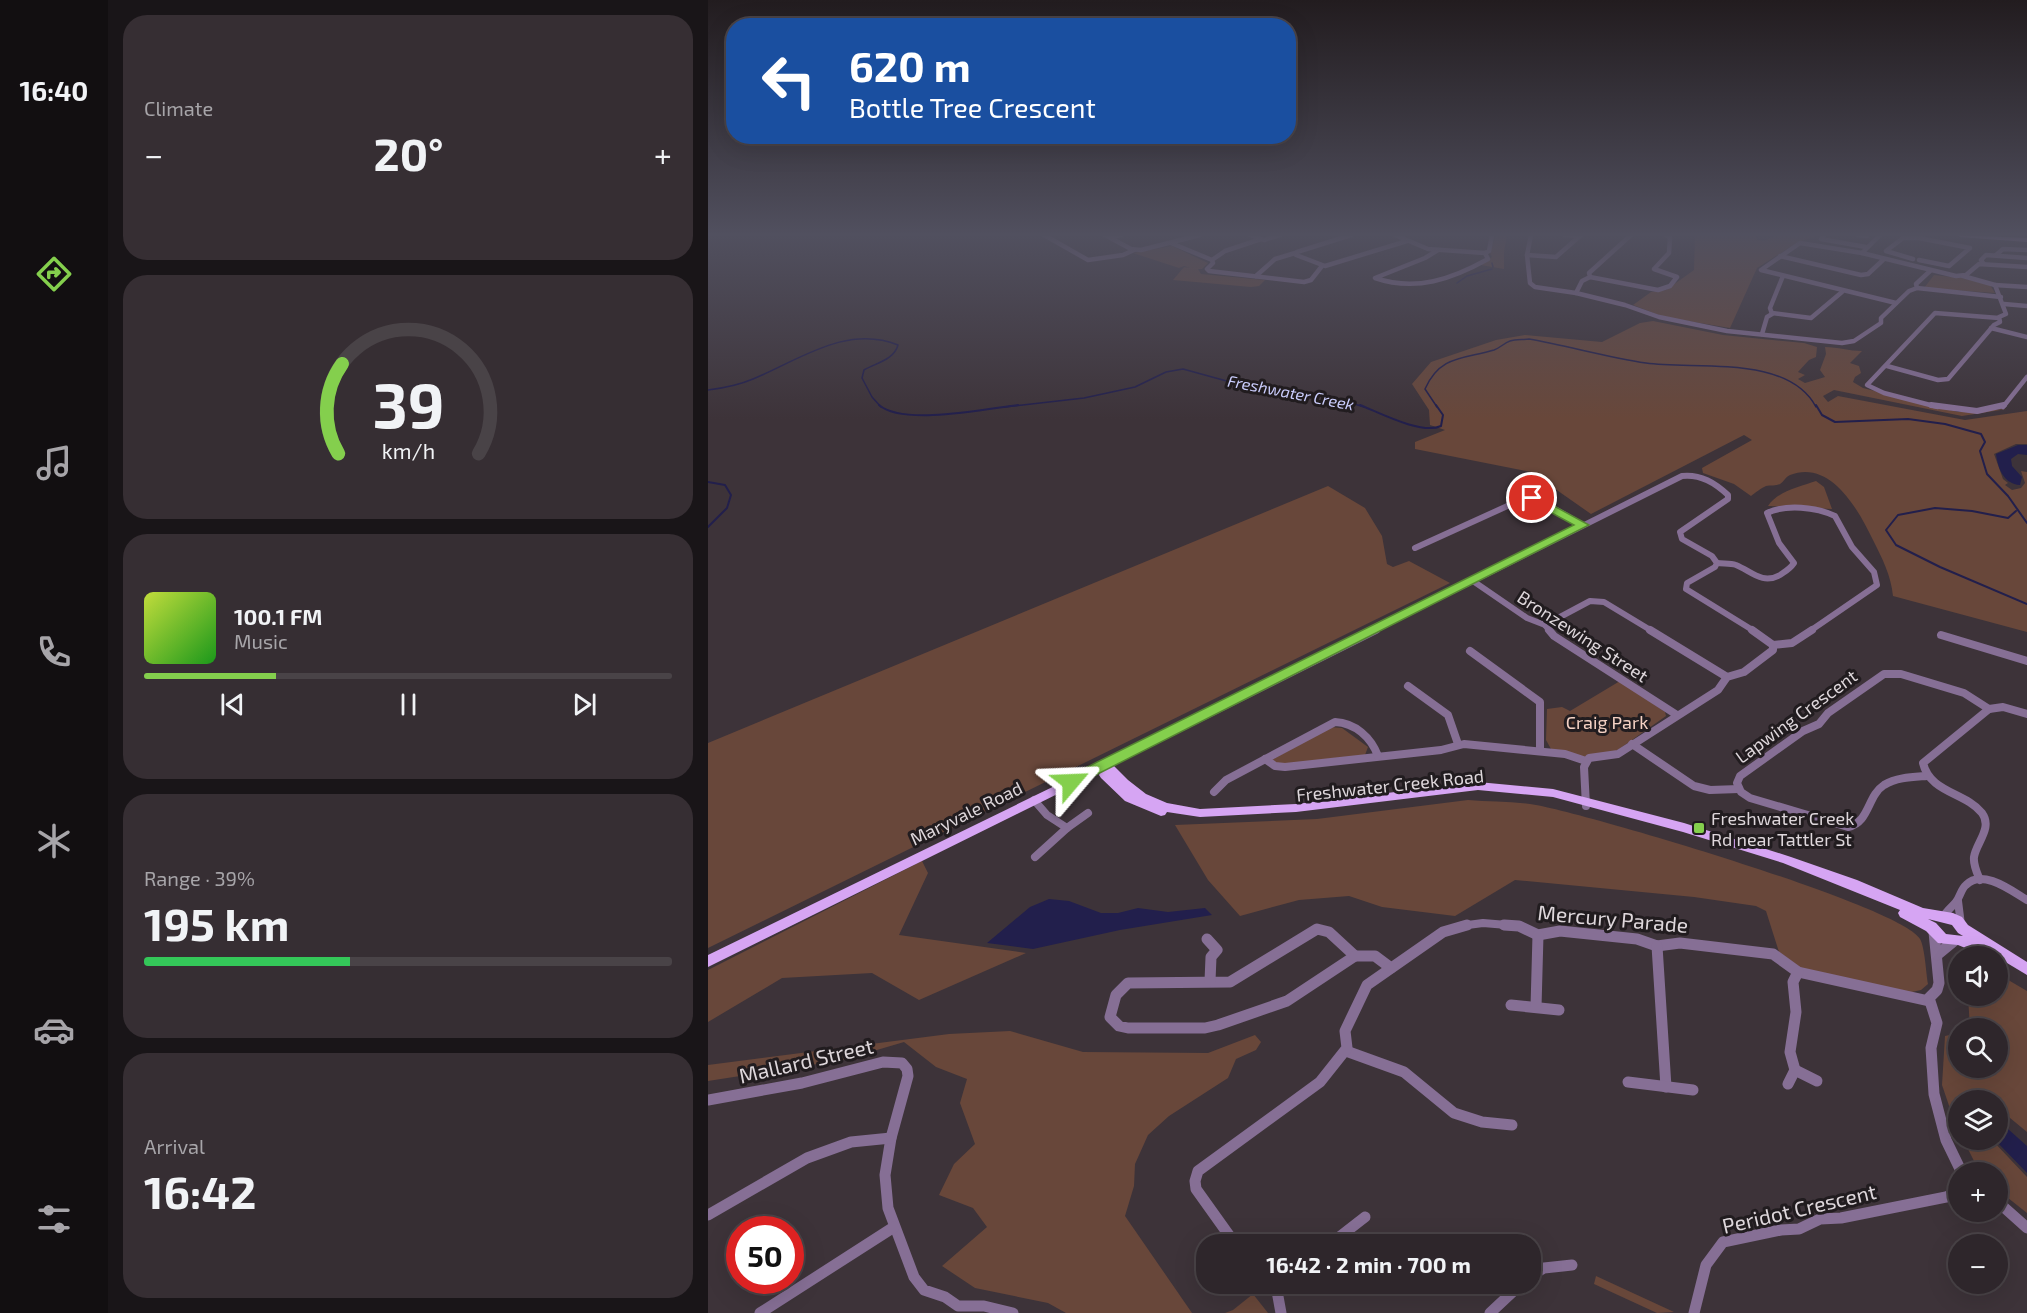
<!DOCTYPE html>
<html lang="en">
<head>
<meta charset="utf-8">
<style>
	body { margin:0; font-family:"Exo 2",sans-serif; background:#362e33; color:#f1f3f6; height:100vh; display:flex; flex-direction:column; font-size:22px; white-space:nowrap }
	* { box-sizing:border-box; margin:0 }
	p { font-size:20px; color:#a7a5a9 }
	.icon { flex:none; width:33px; height:33px; fill:none; stroke:currentColor; stroke-width:2; stroke-linecap:round; stroke-linejoin:round }
	.map { position:relative; flex:1; overflow:hidden }
	.side { display:flex; flex-direction:column; gap:15px; padding:15px; background:#191518; width:600px }
	.side>* { flex:none }
	.guide { position:absolute; left:18px; top:18px; width:570px; height:126px; border-radius:24px; box-shadow:0 6px 24px #0002,0 0 0 2px #494347; background:#1a4fa0; color:#fff; overflow:hidden }
	.controls { position:absolute; left:1240px; top:946px; display:grid; gap:12px }
	.controls a { display:grid; place-items:center; width:60px; height:60px; border-radius:50%; background:#2e262b; box-shadow:0 6px 24px #0002,0 0 0 2px #494347; font-size:30px }
	.speed { position:absolute; left:18px; top:1216px; display:flex; gap:12px; font-size:30px; font-weight:700; text-align:center }
	.speed>* { display:grid; place-content:center; width:78px; height:78px; border-radius:50%; background:#2e262b; box-shadow:0 6px 24px #0002,0 0 0 2px #494347; line-height:1 }
	.speed .limit { border:9px solid #d22; background:#fff; color:#111 }
	.pin { position:absolute; display:grid; place-items:center; width:51px; height:51px; color:#fff; margin:-26px; border:3px solid #fff; border-radius:50%; box-shadow:0 2px 6px #0007 }
	.me { position:absolute; width:66px; margin:-33px; rotate:64deg; stroke-linejoin:round; filter:drop-shadow(0 0 4px #0008) }
	.turn { display:flex; align-items:center; gap:21px; height:126px; padding:0 24px; font-size:27px }
	.turn .icon { width:78px; height:78px; stroke-width:2.5 }
	.turn b { display:block; font-size:42px; line-height:51px }
	.big { font-size:45px; font-weight:700; line-height:1.1 }
	.side .widget { flex:1; display:flex; flex-direction:column; justify-content:center; gap:9px; min-width:0; padding:0 21px; border-radius:24px; background:#362e33 }
	.side .dial { align-items:center; gap:0 }
	.dial svg { height:156px; overflow:visible; fill:none; stroke:#494347; stroke-width:7; stroke-linecap:round; text-anchor:middle }
	.dial text { fill:#f1f3f6; stroke:none }
	.song { display:flex; align-items:center; gap:18px }
	.cover { width:72px; height:72px; border-radius:9px; background:linear-gradient(135deg,hsl(70 70% 55%),hsl(120 70% 35%)) }
	.played { height:6px; border-radius:3px; background:linear-gradient(90deg,#84cf4d 25%,#494347 25%) }
	.keys { display:flex; justify-content:space-around; direction:ltr }
	.heat { display:flex; justify-content:space-between; align-items:center; font-size:33px; direction:ltr }
	.charge { height:9px; border-radius:4px; background:linear-gradient(90deg,#34c759 39%,#494347 0) }
	.trip { position:absolute; left:488px; top:1234px; width:345px; height:60px; border-radius:24px; background:#2e262b; box-shadow:0 6px 24px #0002,0 0 0 2px #494347; font-weight:700; line-height:60px; text-align:center }
	main { display:flex; flex:1; min-height:0 }
	.tab-bar { display:flex; flex-direction:column; width:108px; justify-content:space-around; align-items:center; background:#120f11; color:#a7a5a9 }
	.tab-bar .icon { width:42px; height:42px }
	.tab-bar .current { color:#84cf4d }
	.tab-bar b { font-size:27px; color:#f1f3f6 }
	.map>svg:first-child { display:block }
	.green { fill:#68473a }
	.water { fill:#221f4c }
	.lines { fill:none; stroke-linecap:round; stroke-linejoin:round }
	.stream-far1 { stroke:#221f4c; stroke-width:1.5 }
	.stream { stroke:#221f4c; stroke-width:2 }
	.minor-far3 { stroke:#866f95; stroke-width:4.5 }
	.minor-far2 { stroke:#866f95; stroke-width:6 }
	.minor-far1 { stroke:#866f95; stroke-width:8 }
	.minor { stroke:#866f95; stroke-width:11 }
	.major { fill:#d6a5f3; fill-rule:evenodd }
	.route { fill:#84cf4d; stroke:#568732; stroke-width:1.5 }
	.poi-dot { fill:#84cf4d; stroke:#211c1f; stroke-width:2 }
	.labels { text-anchor:middle; dominant-baseline:central; stroke-width:6; stroke-linejoin:round; paint-order:stroke }
	.far-water-label { font-size:16px; font-style:italic; fill:#cbcefe; stroke:#211c1f }
	.street-label { font-size:18px; fill:#ded7db; stroke:#211c1f }
	.park-label { font-size:18px; fill:#f4d1c3; stroke:#211c1f }
	.poi-label { font-size:18px; fill:#ded7db; stroke:#211c1f; text-anchor:start }
	.near-street-label { font-size:21px; fill:#ded7db; stroke:#211c1f }
</style>
</head>
<body>
<main>
<nav class="tab-bar">
<b>16:40</b>
<svg class="icon current" aria-label="directions" viewBox="0 0 24 24"><path d="M12 3l9 9-9 9-9-9zM9 14v-3h6M13 9l2 2-2 2"/></svg>
<svg class="icon" aria-label="music" viewBox="0 0 24 24"><path d="M9 18V5l10-2v13"/><circle cx="6" cy="18" r="3"/><circle cx="16" cy="16" r="3"/></svg>
<svg class="icon" aria-label="phone" viewBox="0 0 24 24"><path d="M5 4h4l2 5-3 2q2 4 5 5l2-3 5 2v4C11 20 4 13 5 4z"/></svg>
<svg class="icon" aria-label="climate" viewBox="0 0 24 24"><path d="M12 3v18M4 7l16 10M4 17L20 7"/></svg>
<svg class="icon" aria-label="car" viewBox="0 0 24 24"><path d="M5 17H2v-5l4-1 3-4h7l3 4 3 1v5h-3M9 17h6M6 11h13"/><circle cx="7" cy="17" r="2"/><circle cx="17" cy="17" r="2"/></svg>
<svg class="icon" aria-label="filters" viewBox="0 0 24 24"><path d="M4 7h16M4 17h16"/><circle cx="9" cy="7" r="2"/><circle cx="15" cy="17" r="2"/></svg>
</nav>
<section class="side">
<div class="widget"><p>Climate</p>
<div class="heat"><a>−</a><b class="big">20°</b><a>+</a></div>
</div>
<div class="widget dial"><svg viewBox="0 0 100 80">
<path d="M14 69A42 42 0 1 1 86 69"/>
<path d="M14 69A42 42 0 0 1 16 23" stroke="#84cf4d"/>
<text x="50" y="56" font-size="32" font-weight="700">39</text>
<text x="50" y="72" font-size="11">km/h</text>
</svg></div>
<div class="widget">
<div class="song"><i class="cover"></i><div><b>100.1 FM</b><p>Music</p></div></div>
<div class="played"></div>
<div class="keys"><svg class="icon" aria-label="previous" viewBox="0 0 24 24"><path d="M18 5L8 12l10 7zM5 5v14"/></svg><svg class="icon" aria-label="pause" viewBox="0 0 24 24"><path d="M8 5v14M16 5v14"/></svg><svg class="icon" aria-label="next" viewBox="0 0 24 24"><path d="M6 5l10 7-10 7zM19 5v14"/></svg></div>
</div>
<div class="widget"><p>Range · 39%</p><b class="big">195 km</b><div class="charge"></div></div>
<div class="widget"><p>Arrival</p><b class="big">16:42</b></div>
</section>
<div class="map">
<svg width="1319" height="1313" viewBox="0 0 1319 1313">
	<rect width="100%" height="100%" fill="#3d3339"/>
	<g class="green">
		<polygon points="788,235 799,235 796,252 796,269 773,265 784,257 782,253"/>
		<polygon points="987,235 1047,235 1049,240 1056,241 1068,235 1113,235 1090,242 1049,268 1022,328 956,317 925,305 943,292 958,290 986,270"/>
		<polygon points="464,246 500,263 494,269 490,269 493,274 557,280 551,286 543,287 465,280 476,267 482,268 476,266 471,268 425,253"/>
		<polygon points="1226,275 1254,278 1282,285 1287,293 1216,288"/>
		<path d="M945,321L1015,335L1096,343L1109,347L1108,357L1101,360L1090,372L1097,375L1090,379L1097,383L1117,377L1112,370L1118,354L1117,347C1130,347 1141,351 1154,351L1142,363L1151,366L1153,373L1147,377L1145,382L1155,388L1250,412L1299,409L1254,416L1126,390L1115,396L1120,402L1130,396L1257,420L1319,411V444H1308L1286,454L1295,479L1300,483L1297,485L1304,490L1313,488L1317,483L1313,471L1319,472V632L1185,596C1183,575 1174,558 1165,540C1151,511 1123,459 1082,475C1077,477 1076,482 1072,484C1068,486 1062,485 1058,486C1053,488 1047,493 1043,496L1026,484L995,473L994,468L1044,440L1036,435L883,514L823,472L707,449V442L737,430L722,425L721,410L704,384L723,362L788,340L817,335L894,342L932,323Z"/>
		<path d="M1108,481L1116,487L1124,509L1060,506C1070,491 1091,487 1108,481Z"/>
		<polygon points="620,486 657,508 674,536 679,564 685,567 701,561 742,583 0,948 0,743"/>
		<polygon points="912,681 957,712 958,716 904,754 877,758 843,749 838,740 839,709 854,707 862,711"/>
		<polygon points="623,727 634,728 660,747 657,755 565,765 565,759"/>
		<path d="M760,800C782,802 806,801 828,805C879,814 1193,906 1212,939C1217,948 1218,973 1220,984L1213,990L1199,993L1093,968L1071,952L1058,911L1048,906L986,897L807,880L747,916L674,907L641,896L591,900L532,916L500,880L467,825L609,819Z"/>
		<polygon points="214,861 220,873 191,935 318,953 211,1000 164,973 74,978 0,1022 0,970"/>
		<polygon points="1290,974 1319,991 1319,1132 1290,1108 1290,1101 1280,1101 1263,1095 1258,1101 1251,1101 1251,1135 1234,1085 1237,1036 1251,1033 1251,1068 1290,1068 1290,1029 1262,1029 1260,996 1290,996"/>
		<polygon points="302,1031 375,1052 500,1053 547,1035 553,1042 548,1050 528,1059 520,1078 461,1116 440,1135 427,1164 426,1186 417,1216 484,1313 358,1313 340,1303 267,1288 234,1266 279,1227 265,1208 231,1195 246,1164 267,1144 252,1103 259,1079 228,1067 196,1042 135,1060 0,1081 0,1065 241,1034"/>
		<polygon points="1268,1140 1284,1140 1319,1177 1319,1213 1290,1190 1290,1173 1272,1173 1260,1149"/>
		<polygon points="888,1276 966,1312 949,1313 886,1284"/>
		<polygon points="545,1294 560,1313 517,1313 525,1310"/>
	</g>
	<g class="water">
		<path d="M1310,445H1319V455L1310,454L1303,459L1304,466L1314,477L1312,485C1296,484 1290,469 1288,454Z"/>
		<polygon points="341,899 361,901 393,913 410,913 430,908 460,912 497,908 504,915 412,930 325,949 279,943 322,907"/>
		<polygon points="1290,1120 1319,1146 1319,1173 1287,1140 1290,1140"/>
	</g>
	<g class="lines">
		<g class="stream-far1">
			<polyline points="784,263 785,267"/>
			<polyline points="749,283 759,276 784,269"/>
			<path d="M0,390C16,388 31,385 45,379C91,360 139,324 190,345C186,360 168,363 156,370L154,378L164,397L173,407"/>
			<polyline points="296,407 376,398 427,387 458,372 475,369 544,388 621,396 656,407"/>
			<path d="M729,407L717,389C732,355 756,359 786,350C792,348 796,343 802,341C808,339 815,340 821,339C860,346 899,357 938,363C988,370 1080,354 1108,407"/>
		</g>
		<g class="stream">
			<path d="M171,405C195,426 278,409 310,405"/>
			<path d="M652,405C672,413 714,435 733,426L735,415L728,405"/>
			<polyline points="1108,405 1114,415 1127,422 1200,419 1237,424 1273,434 1277,442 1272,451 1279,474 1300,496 1319,523"/>
			<polyline points="0,482 17,485 23,495 19,508 0,527"/>
			<polyline points="1308,511 1300,518 1264,511 1227,508 1190,515 1178,530 1188,545 1232,567 1319,604"/>
		</g>
		<g class="minor-far3">
			<polyline points="336,235 380,260 415,255 426,250"/>
			<polyline points="397,235 423,249 433,250 492,235"/>
			<polyline points="542,235 556,240 572,235"/>
			<polyline points="643,235 589,252 588,255 617,266 699,241"/>
			<polyline points="687,235 720,249 777,253"/>
			<polyline points="823,235 819,255 822,283 827,287 868,293 917,305 951,317 1019,331 1134,343 1146,341 1173,323 1173,318 1201,291 1209,288 1208,284 1222,271"/>
			<polyline points="857,235 870,236"/>
			<polyline points="1116,235 1113,239 1158,247"/>
			<polyline points="1149,235 1159,236"/>
			<polyline points="1172,235 1154,253 1248,276 1258,275 1271,264 1319,267"/>
			<polyline points="404,237 413,235"/>
			<polyline points="463,243 504,260 505,263 499,269 501,271 596,282 603,280 614,266"/>
			<path d="M730,250L717,258L667,278C708,292 744,279 780,259L777,253L781,251L784,235"/>
			<polyline points="1154,253 1092,243 1053,270 1188,303"/>
			<polyline points="819,255 848,257 873,235"/>
			<polyline points="1288,255 1295,249 1319,250"/>
			<polyline points="1072,256 1153,275 1160,274 1175,260"/>
			<polyline points="1205,259 1178,251 1195,238 1211,238 1262,248 1241,266 1211,260"/>
			<polyline points="504,260 517,251 553,239"/>
			<polyline points="1275,263 1273,260 1278,255 1319,258"/>
			<polyline points="548,276 567,259 587,253"/>
			<polyline points="882,277 950,290 962,286 969,277 946,269 961,253 962,238 958,235"/>
			<polyline points="1287,285 1319,287"/>
			<polyline points="1209,288 1293,297"/>
			<polyline points="868,293 874,281 882,277 881,273 923,235"/>
			<polyline points="1296,304 1319,306"/>
			<polyline points="1064,313 1103,318 1134,292"/>
			<polyline points="1283,328 1319,337"/>
			<polyline points="1054,334 1059,317 1064,314 1062,308 1075,276"/>
			<polyline points="1179,366 1230,380 1240,379 1286,325 1292,322 1291,317 1298,314 1287,285 1255,276"/>
			<polyline points="1230,407 1176,393 1159,385 1227,313 1291,318"/>
			<polyline points="1295,407 1319,377"/>
		</g>
		<g class="minor-far2">
			<polyline points="1223,405 1269,411 1296,405"/>
			<polyline points="707,548 817,498 831,500 875,525"/>
			<path d="M1009,563C1015,564 1022,563 1028,565C1043,571 1054,585 1072,575C1078,571 1082,569 1086,563L1071,543L1059,513C1078,504 1108,507 1127,516L1144,547L1166,572L1169,585L1102,631"/>
			<polyline points="765,581 819,618 837,625 842,631"/>
			<polyline points="837,625 882,601 896,602 944,631"/>
			<path d="M665,631L974,476C993,474 1007,483 1020,495V499L972,532L974,539L1004,556L1009,563L1007,567L979,583L978,589L1046,631"/>
		</g>
		<g class="minor-far1">
			<polyline points="841,630 846,636 969,715"/>
			<polyline points="942,630 1019,677"/>
			<polyline points="1233,635 1319,661"/>
			<polyline points="1065,645 1084,643 1104,630"/>
			<polyline points="762,651 832,702 832,751"/>
			<polyline points="700,686 740,715 750,744"/>
			<polyline points="924,744 986,786 1002,790 1031,789"/>
			<polyline points="557,759 567,766 577,767 733,750 756,744 857,754 878,761"/>
			<polyline points="398,765 668,630"/>
			<path d="M1219,776C1205,777 1189,777 1176,785C1159,796 1162,822 1140,827L1042,798L1033,792L1029,783L1032,776L1095,731L1111,724L1120,713L1176,674H1193L1256,693L1281,709"/>
			<path d="M506,792L518,780L627,722C647,723 663,737 670,756"/>
			<polyline points="326,800 339,815 359,828"/>
			<polyline points="878,806 876,767 881,758 910,754 1010,690 1019,677 1036,672 1065,650 1065,645 1044,630"/>
			<polyline points="327,857 359,828 380,813"/>
			<path d="M1272,880C1269,873 1265,865 1266,857C1268,843 1285,828 1274,813C1257,792 1222,793 1215,763L1281,709L1295,707L1319,714"/>
			<polyline points="1250,901 1253,925"/>
			<path d="M1236,916C1239,910 1244,907 1248,902C1252,897 1253,889 1258,885C1274,868 1304,891 1319,900"/>
			<polyline points="752,926 775,923 811,926"/>
		</g>
		<g class="minor">
			<polyline points="796,925 811,926 830,935 852,931 929,939 949,946 972,943 1065,954 1090,972 1221,1001"/>
			<polygon points="609,929 621,932 647,956 579,1001 510,1025 497,1028 420,1028 411,1026 402,1017 408,995 420,983 522,982"/>
			<polyline points="1226,932 1231,983 1229,990 1221,998 1229,1023 1223,1048 1226,1094 1238,1140 1254,1173"/>
			<polyline points="499,939 509,950 503,957 502,981"/>
			<polyline points="949,946 958,1087"/>
			<polyline points="1229,955 1246,941"/>
			<polyline points="647,956 667,956 683,968"/>
			<polyline points="803,1005 851,1010"/>
			<polyline points="828,1007 830,935"/>
			<polyline points="638,1051 696,1072 746,1113 774,1122 804,1125"/>
			<polyline points="1087,1070 1082,1052 1088,1012 1085,982 1090,972"/>
			<polyline points="920,1082 985,1090"/>
			<polyline points="1080,1084 1087,1070 1109,1081"/>
			<polyline points="0,1100 94,1083 175,1062 194,1063 199,1069 200,1076 183,1138 177,1175 180,1208 206,1277 216,1290 237,1297 250,1306 276,1306 305,1313"/>
			<polyline points="1290,1202 1319,1228"/>
			<polyline points="0,1215 99,1158 143,1142 183,1138"/>
			<polyline points="528,1245 488,1189 487,1181 490,1171 612,1082 639,1048 637,1031 659,985 735,932 759,925"/>
			<polyline points="621,1245 657,1217"/>
			<polyline points="822,1276 836,1268 864,1265"/>
			<polyline points="564,1284 569,1291 573,1313"/>
			<polyline points="52,1313 186,1227"/>
			<polyline points="782,1313 813,1284"/>
			<polyline points="986,1313 998,1265 1015,1242 1073,1230 1091,1229 1112,1219 1133,1218 1238,1197 1251,1192"/>
		</g>
		<g class="major">
			<polygon points="1249,235 1319,238 1319,242 1252,237"/>
			<path d="M398,761L402,762L420,780L438,794L459,803L492,809L588,804L770,782L845,789L976,823L1083,857L1149,880L1215,908L1245,913L1254,917L1260,925L1319,962V975L1284,954L1279,957L1250,945L1230,943L1218,931L1192,917L1190,913L1192,910L1075,863L975,832L845,797L770,790L588,812L492,817L459,812L457,815L453,816L417,801L393,778L391,775L392,773L0,967V955ZM1220,919L1244,925L1250,933L1255,936L1238,934L1228,923Z"/>
		</g>
	</g>
	<linearGradient id="sky" x2="0" y2="1"><stop stop-color="#221c1f"/><stop offset="0.56" stop-color="#51505f"/><stop offset="1" stop-color="#51505f" stop-opacity="0"/></linearGradient>
	<rect width="1319" height="419" fill="url(#sky)"/>
	<polygon class="route" points="824,494 881,525 368,785 357,785 355,782 357,778 866,525 820,500 820,495"/>
	<rect class="poi-dot" x="985" y="822" width="12" height="12" rx="3"/>
	<g class="labels">
		<g class="far-water-label">
			<text transform="translate(583 392) rotate(11)">Freshwater Creek</text>
		</g>
		<g class="street-label">
			<text transform="translate(875 636) rotate(33)">Bronzewing Street</text>
			<text transform="translate(1088 716) rotate(-36)">Lapwing Crescent</text>
			<text transform="translate(682 785) rotate(-6)">Freshwater Creek Road</text>
			<text transform="translate(258 813) rotate(-26)">Maryvale Road</text>
		</g>
		<g class="park-label">
			<text x="899" y="722">Craig Park</text>
		</g>
		<g class="poi-label">
			<text x="1003" y="818">Freshwater Creek<tspan x="1003" dy="21">Rd near Tattler St</tspan></text>
		</g>
		<g class="near-street-label">
			<text transform="translate(905 918) rotate(5)">Mercury Parade</text>
			<text transform="translate(98 1060) rotate(-13)">Mallard Street</text>
			<text transform="translate(1091 1208) rotate(-13)">Peridot Crescent</text>
		</g>
	</g>
</svg>
<div class="controls">
<a><svg class="icon" aria-label="sound" viewBox="0 0 24 24"><path d="M4 9h4l5-4v14l-5-4H4zM17 9q2 3 0 6"/></svg></a>
<a><svg class="icon" aria-label="search" viewBox="0 0 24 24"><circle cx="10" cy="10" r="6"/><path d="M15 15l6 6"/></svg></a>
<a><svg class="icon" aria-label="layers" viewBox="0 0 24 24"><path d="M12 4l9 5-9 5-9-5zM3 14l9 5 9-5"/></svg></a>
<a>+</a>
<a>−</a>
</div>
<div class="speed"><div class="limit">50</div></div>
<div class="pin" style="left:824px;top:498px;background:#d93025"><svg class="icon" aria-label="arrive" viewBox="0 0 24 24"><path d="M6 21V4h12l-3 4 3 4H6"/></svg></div>
<svg class="me" style="left:363px;top:782px" viewBox="-20 -20 40 40"><path d="M0-17L14 15 0 8-14 15z" fill="#84cf4d" stroke="#fff" stroke-width="4"/></svg>
<div class="trip">16:42 · 2 min · 700 m</div>
<div class="guide">
<div class="turn"><svg class="icon" aria-label="left" viewBox="0 0 24 24"><path d="M17 20v-9H6M10 6l-5 5 5 5"/></svg><div><b>620 m</b>Bottle Tree Crescent</div></div>
</div>
</div>
</main>
</body>
</html>
